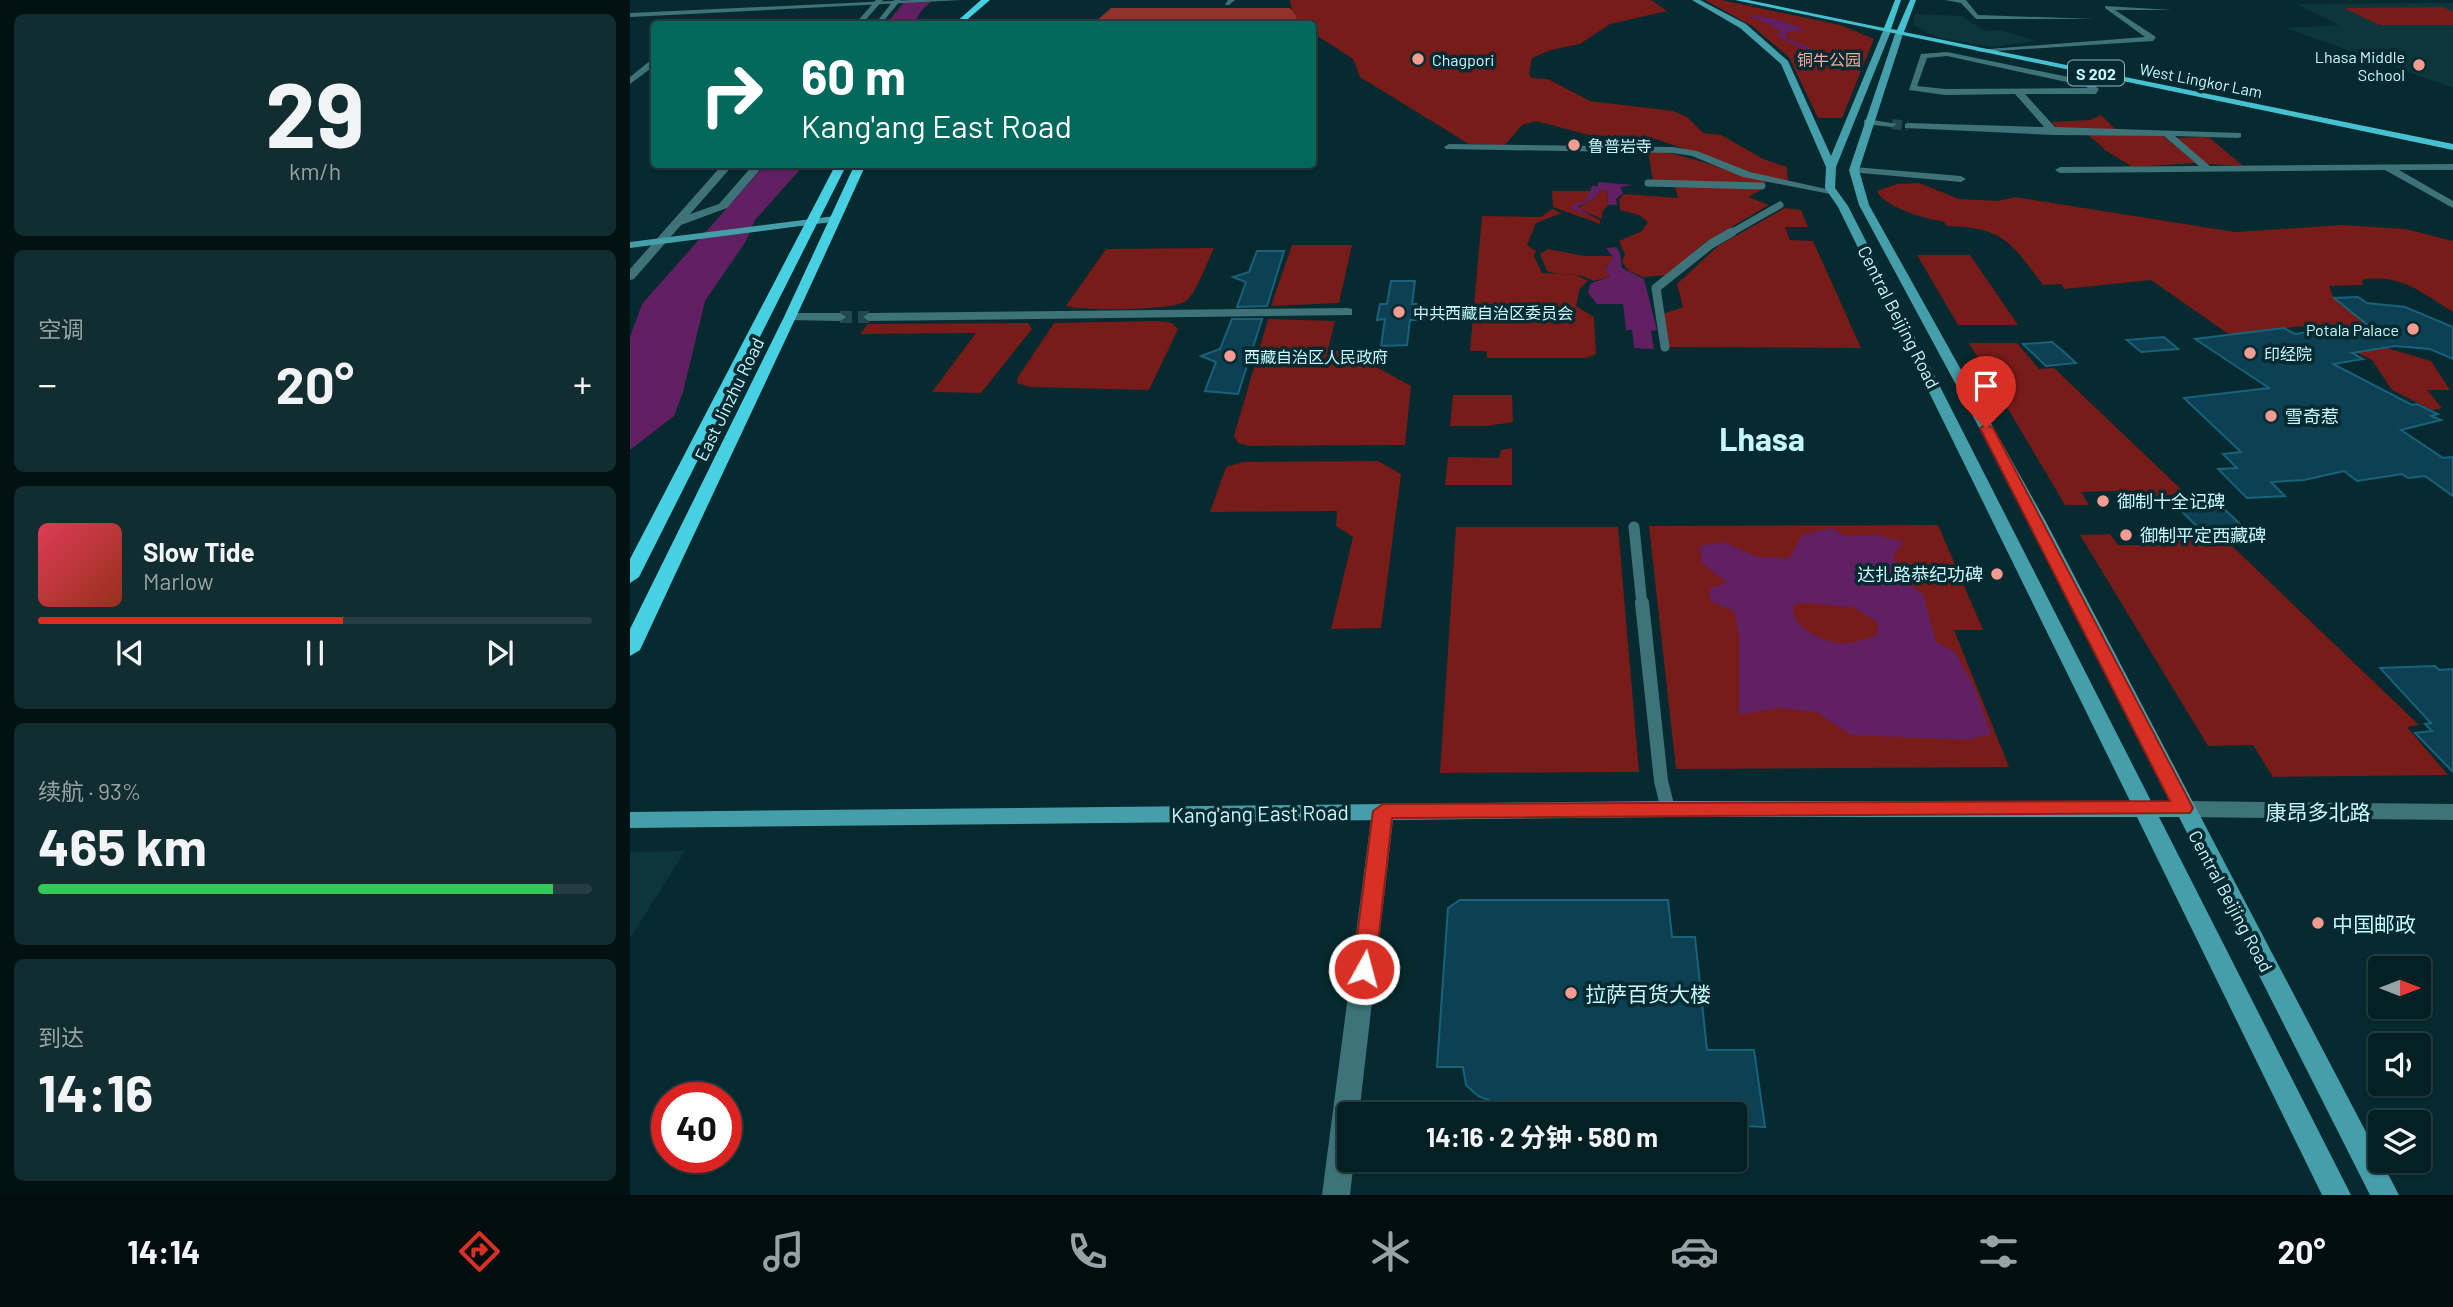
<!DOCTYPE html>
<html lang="zh">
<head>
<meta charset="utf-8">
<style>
	body { margin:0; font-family:Barlow,"Noto Sans SC",sans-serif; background:#122d30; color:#f1f3f6; height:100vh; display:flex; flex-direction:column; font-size:26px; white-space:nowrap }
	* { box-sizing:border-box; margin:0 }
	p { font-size:23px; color:#97a3a6 }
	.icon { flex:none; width:38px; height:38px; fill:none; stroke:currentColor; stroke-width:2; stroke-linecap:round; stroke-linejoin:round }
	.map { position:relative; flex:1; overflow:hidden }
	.details { display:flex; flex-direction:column; gap:14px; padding:14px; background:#021213; width:630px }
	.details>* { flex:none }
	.banner { position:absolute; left:21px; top:21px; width:665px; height:147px; border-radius:7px; box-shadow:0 2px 5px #0004,0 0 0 2px #253e41; background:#00695c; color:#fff; overflow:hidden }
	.needle { width:46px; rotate:90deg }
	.tools { position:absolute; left:1738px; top:956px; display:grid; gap:14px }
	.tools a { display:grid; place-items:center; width:63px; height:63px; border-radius:7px; background:#042023; box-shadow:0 2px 5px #0004,0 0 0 2px #253e41; font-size:35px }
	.speed { position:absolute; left:21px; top:1082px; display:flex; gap:14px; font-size:35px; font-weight:700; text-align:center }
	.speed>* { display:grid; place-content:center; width:91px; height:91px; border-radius:50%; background:#042023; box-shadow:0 2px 5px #0004,0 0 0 2px #253e41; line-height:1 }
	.speed .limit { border:10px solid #d22; background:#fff; color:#111 }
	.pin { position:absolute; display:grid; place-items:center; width:60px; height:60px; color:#fff; margin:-72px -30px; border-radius:50% 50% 50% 0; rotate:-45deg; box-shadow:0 0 7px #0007 }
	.pin .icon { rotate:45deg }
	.me { position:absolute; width:77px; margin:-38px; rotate:7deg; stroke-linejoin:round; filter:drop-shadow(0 0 5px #0008) }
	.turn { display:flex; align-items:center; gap:24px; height:147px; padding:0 35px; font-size:32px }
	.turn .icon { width:91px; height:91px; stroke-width:2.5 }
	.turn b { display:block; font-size:49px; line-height:60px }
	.big { font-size:52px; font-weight:700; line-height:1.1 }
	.details .tile { flex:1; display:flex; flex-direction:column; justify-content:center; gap:10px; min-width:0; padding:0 24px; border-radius:10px; background:#122d30 }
	.details .dial { align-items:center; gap:0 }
	.dial b { font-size:91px; line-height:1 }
	.song { display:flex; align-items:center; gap:21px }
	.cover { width:84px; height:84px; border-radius:10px; background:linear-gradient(135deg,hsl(350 70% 55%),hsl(10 70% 35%)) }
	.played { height:7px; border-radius:4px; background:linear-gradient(90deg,#d93025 55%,#253e41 55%) }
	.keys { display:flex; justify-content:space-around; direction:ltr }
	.heat { display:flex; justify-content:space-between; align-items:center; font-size:38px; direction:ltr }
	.charge { height:10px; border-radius:5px; background:linear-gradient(90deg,#34c759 93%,#253e41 0) }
	.trip { position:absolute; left:707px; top:1102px; width:410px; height:70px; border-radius:7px; background:#042023; box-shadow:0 2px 5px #0004,0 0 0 2px #253e41; font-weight:700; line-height:70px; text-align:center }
	.menu { display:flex; height:112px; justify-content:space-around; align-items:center; background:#020d0e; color:#97a3a6 }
	.menu .icon { width:49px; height:49px }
	.menu .on { color:#d93025 }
	.menu b { font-size:32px; color:#f1f3f6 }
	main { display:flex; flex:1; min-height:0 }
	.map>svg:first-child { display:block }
	.built { fill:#0d363b }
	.green { fill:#781c19 }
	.forest { fill:#90332d }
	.water { fill:#612062; fill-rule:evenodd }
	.building { fill:#0c4052; stroke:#18627c; stroke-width:2 }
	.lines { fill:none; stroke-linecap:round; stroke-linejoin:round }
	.minor-tunnel-far1 { stroke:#23494e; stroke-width:10; stroke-dasharray:10 5; stroke-linecap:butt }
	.minor-tunnel { stroke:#23494e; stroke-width:12; stroke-dasharray:12 6; stroke-linecap:butt }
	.pedestrian-far3 { stroke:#3e737a; stroke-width:7 }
	.pedestrian-far2 { stroke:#3e737a; stroke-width:9 }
	.pedestrian-far1 { stroke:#3e737a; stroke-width:11 }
	.pedestrian { stroke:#3e737a; stroke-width:14 }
	.minor { fill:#3e737a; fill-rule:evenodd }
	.tertiary { fill:#3e737a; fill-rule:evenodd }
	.secondary { fill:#459fab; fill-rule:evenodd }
	.primary { fill:#46c1d1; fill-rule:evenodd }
	.trunk { fill:#46d0e2; fill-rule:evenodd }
	.route { fill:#d93025; stroke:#8d1f18; stroke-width:2 }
	.poi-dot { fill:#f59c92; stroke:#062a2f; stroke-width:2.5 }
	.labels { text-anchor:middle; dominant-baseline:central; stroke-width:7; stroke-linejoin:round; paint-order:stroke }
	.far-poi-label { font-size:16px; fill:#c6f7fe; stroke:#062a2f; text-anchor:start }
	.far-park-label { font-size:16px; fill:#faaba1; stroke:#062a2f }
	.shield { fill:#062a2f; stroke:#8cbac0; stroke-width:2 }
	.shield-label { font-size:16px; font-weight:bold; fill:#c6f7fe }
	.far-street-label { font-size:16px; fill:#c6f7fe; stroke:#062a2f }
	.street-label { font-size:18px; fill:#c6f7fe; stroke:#062a2f }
	.poi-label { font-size:18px; fill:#c6f7fe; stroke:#062a2f; text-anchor:start }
	.near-street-label { font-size:21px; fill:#c6f7fe; stroke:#062a2f }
	.near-poi-label { font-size:21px; fill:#c6f7fe; stroke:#062a2f; text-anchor:start }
	.town-label { font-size:32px; font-weight:bold; fill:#c6f7fe; stroke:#062a2f }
</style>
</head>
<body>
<main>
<section class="details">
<div class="tile dial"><b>29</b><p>km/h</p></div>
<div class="tile"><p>空调</p>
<div class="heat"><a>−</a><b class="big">20°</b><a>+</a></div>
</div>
<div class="tile">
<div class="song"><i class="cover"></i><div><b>Slow Tide</b><p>Marlow</p></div></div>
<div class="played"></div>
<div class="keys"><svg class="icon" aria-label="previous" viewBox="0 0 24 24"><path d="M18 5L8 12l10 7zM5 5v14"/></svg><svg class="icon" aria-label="pause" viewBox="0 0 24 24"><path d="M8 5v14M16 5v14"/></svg><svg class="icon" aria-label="next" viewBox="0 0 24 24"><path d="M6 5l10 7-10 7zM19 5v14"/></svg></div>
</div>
<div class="tile"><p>续航 · 93%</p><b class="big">465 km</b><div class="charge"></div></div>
<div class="tile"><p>到达</p><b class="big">14:16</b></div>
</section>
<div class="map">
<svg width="1823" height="1195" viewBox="0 0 1823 1195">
	<rect width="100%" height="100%" fill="#062a2f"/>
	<g class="built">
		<polygon points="1823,3 1823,88 1656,28 1709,25 1666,4"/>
		<polygon points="1285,14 1332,16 1354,31 1371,30 1406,41 1362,47 1310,38 1283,25"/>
		<polygon points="55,851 0,938 0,852"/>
	</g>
	<g class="green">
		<polygon points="660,0 1021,0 1037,11 980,24 950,44 921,50 902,58 899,74 902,78 918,79 960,101 1043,111 1057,117 1073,133 1091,135 1133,159 1157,167 1158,181 1129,175 1026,139 959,135 906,121 892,125 875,145 839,144 730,77 723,59 683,33 682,24 665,24"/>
		<polygon points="1075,0 1091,0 1210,25 1244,39 1212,118 1188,118 1159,57 1122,26"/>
		<polygon points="1813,7 1823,12 1823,25 1749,25 1714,8"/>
		<polygon points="1471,115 1487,131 1430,130 1421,122 1460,120"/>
		<polygon points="1457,134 1533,136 1566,163 1488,168 1501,166 1473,149 1475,149"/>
		<polygon points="1573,137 1580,138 1613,166 1577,164 1545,138"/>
		<path d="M1018,150C1060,154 1096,172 1137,181L1134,184L1023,181Z"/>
		<path d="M1289,183L1329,199L1368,201L1385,197L1605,232L1712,225L1776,229L1823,241V312C1792,293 1770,273 1732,280L1733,285L1699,286L1704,298L1740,327L1720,329L1740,343L1801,361L1820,390H1797L1812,408L1802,410L1762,390L1742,360L1672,326L1600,335L1521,280L1434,289L1431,284L1413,285C1382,244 1374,227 1317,226L1313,221C1298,221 1251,205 1247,191L1267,184Z"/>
		<polygon points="1045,186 1125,187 1131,190 1118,197 1139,205 1074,243 1038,275 1013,277 999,271 992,262 995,254 989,241 1012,231 1018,222 1009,215 990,210 989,199 994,194 1048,198"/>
		<polygon points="972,189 977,191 978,205 972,212 972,219 947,208 964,199"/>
		<polygon points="922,191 962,191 956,201 940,208 970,220 970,224 923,207"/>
		<polygon points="1155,208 1171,210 1178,227 1155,227 1160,240 1183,241 1231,348 1038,347 1033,314 1053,307 1047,284 1088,246"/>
		<polygon points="922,209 932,213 906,223 897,245 906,251 904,256 912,273 946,275 958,281 950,288 946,306 964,317 966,354 956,358 857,358 857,351 840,351 852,216 911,217"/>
		<polygon points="662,245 722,245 709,303 641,306"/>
		<path d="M584,248C578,260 566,294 556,301C543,311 453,311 436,306L476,249Z"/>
		<path d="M918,249L955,256H982L983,260L976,267L980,276L964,281C944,270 935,278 917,271L910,254Z"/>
		<polygon points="1287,255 1340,255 1388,325 1328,325"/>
		<polygon points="638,319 705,321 698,350 717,351 781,386 775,445 619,446 608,443 604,436"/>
		<polygon points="528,321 542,323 548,329 519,390 400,387 387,383 388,377 424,323"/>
		<polygon points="398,323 402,329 351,393 302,392 346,333 230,334 238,324"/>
		<polygon points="1339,343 1387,343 1409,369 1424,368 1554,492 1534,496 1536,501 1496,502 1487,491 1451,492 1459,505 1435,505"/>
		<polygon points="823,395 882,395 883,422 857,426 820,426"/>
		<polygon points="882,448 882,485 815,485 818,457 869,458 871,450"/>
		<polygon points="748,461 771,474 751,628 701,629 723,537 706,526 707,511 580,512 596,467 613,462"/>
		<polygon points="1308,525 1353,630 1324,630 1379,767 1046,769 1019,526"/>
		<polygon points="826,527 988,527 1009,772 810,773"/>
		<polygon points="1514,531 1569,531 1585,546 1601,545 1789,725 1777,727 1818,775 1643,777 1623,745 1578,746 1450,535 1480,534 1488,545 1523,545"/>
	</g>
	<polygon class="forest" points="481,8 660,8 666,16 665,24 463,24"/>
	<g class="water">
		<polygon points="276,0 303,0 291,11 284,24 256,24"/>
		<path d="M1118,15C1139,16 1156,22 1175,30L1157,32L1156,38L1180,47L1183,52L1174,54L1177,50L1150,38L1147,35L1151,31Z"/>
		<polygon points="135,165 174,165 125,220 116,241 75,301 53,392 44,416 0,450 0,337 12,304"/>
		<polygon points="968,182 1003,185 990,187 993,193 986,199 987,205 978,205 977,191 972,189 964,199 947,207 967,219 940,208 946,203 956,201 962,186 968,186"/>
		<polygon points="986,247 990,253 992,268 1014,279 1027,330 1021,331 1024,349 1004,348 1002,330 996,330 993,304 967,304 958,293 960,284 980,276 975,270 983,257 976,248"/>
		<path d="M1202,528L1214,536L1247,535L1274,542L1263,556L1275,581L1293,594L1306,642L1325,652L1345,688L1361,734L1338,740L1221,735L1186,712L1148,708L1109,715V636L1104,611L1080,601V588L1097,583L1072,563L1069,546L1094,542L1127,557L1159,558L1172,535ZM1169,603L1223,607L1248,623L1247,635C1235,639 1220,645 1207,643C1190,640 1161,627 1163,606Z"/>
	</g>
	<g class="building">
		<polygon points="627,251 654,251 637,306 607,307 616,282 603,277 619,272"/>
		<polygon points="761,281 785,281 782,304 789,304 788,320 780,320 777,345 751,346 755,319 747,320 750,304 757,304"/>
		<polygon points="1728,297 1737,303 1775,307 1823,327 1823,359 1800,349 1765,346 1722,353 1733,359 1703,364 1782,405 1787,404 1808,414 1801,416 1811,420 1771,430 1813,458 1823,457 1823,496 1795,476 1778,478 1772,474 1727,481 1714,471 1674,480 1641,482 1655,496 1617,498 1588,469 1607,468 1593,454 1611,452 1554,398 1639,388 1565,339 1654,328 1665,334 1683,331 1705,339 1744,330 1704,298"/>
		<polygon points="602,319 632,319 608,394 575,391 586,362 571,356 590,349"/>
		<polygon points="1534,337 1548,349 1511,352 1497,340"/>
		<polygon points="1422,342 1434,352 1446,363 1416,366 1393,344"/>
		<polygon points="1578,494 1623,536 1581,540 1538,498"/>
		<polygon points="1805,666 1809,670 1823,669 1823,772 1785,733 1802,731 1795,724 1801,723 1750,668"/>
		<polygon points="830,900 1038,900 1042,937 1065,937 1077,1050 1124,1050 1135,1127 1112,1126 1111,1111 861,1111 861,1101 848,1096 836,1085 833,1067 807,1067 818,908"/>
	</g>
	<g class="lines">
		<polyline class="minor-tunnel-far1" points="1262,124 1278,126"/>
		<polyline class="minor-tunnel" points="210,317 239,317"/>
		<g class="pedestrian-far3">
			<polyline points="1018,183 1132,186"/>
			<polyline points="1099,234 1150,205"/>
		</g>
		<polyline class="pedestrian-far2" points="1035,347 1026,288 1081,244 1102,232"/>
		<polyline class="pedestrian-far1" points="1004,527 1012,605"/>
		<polyline class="pedestrian" points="1012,603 1031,781 1038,809"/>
		<g class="minor">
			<polygon points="246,0 253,0 232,24 225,24"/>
			<polygon points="264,0 271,0 251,24 245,24"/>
			<polygon points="598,0 605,0 599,5 595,5"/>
			<polygon points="1315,0 1336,0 1348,15 1465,19 1346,19 1331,3"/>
			<polygon points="1475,6 1542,10 1485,10 1526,37 1523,41 1350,52 1346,50 1515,37 1475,8"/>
			<path d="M1317,52L1458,81L1469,89L1466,94H1395L1425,127L1611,133V137L1608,138L1545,136L1580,166L1823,164V170H1769L1823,201V208L1755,170L1430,173L1425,170L1430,167L1569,166L1534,136L1424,135L1275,128V124L1278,123L1414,127L1385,94L1315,95L1279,90L1291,54ZM1317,56L1455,86L1458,88L1315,89L1287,86L1297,58Z"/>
			<polygon points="1237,119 1267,124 1262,127 1234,124 1234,120"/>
			<polygon points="819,144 1043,147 1067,151 1120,172 1205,191 1200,194 1113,177 1062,156 1043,153 816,149 814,147"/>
			<polygon points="93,164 104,164 60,214 89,204 124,164 135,164 97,208 51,225 4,279 0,280 0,269"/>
			<polygon points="1224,167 1331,176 1336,179 1331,182 1220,172 1219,170"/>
			<polygon points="718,308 722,309 722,315 239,321 233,317 239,313"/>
			<polygon points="161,313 210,313 216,317 210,321 157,320 157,314"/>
			<polygon points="1553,801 1823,804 1823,820 1553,817 1545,814 1542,809 1545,804"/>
		</g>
		<g class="tertiary">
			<polygon points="283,0 332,0 0,17 0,13"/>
			<polygon points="21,60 24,60 24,66 0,84 0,77"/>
			<polygon points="753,803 761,806 764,811 729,1115 719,1115 719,1160 724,1160 720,1195 692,1195 742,811 745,806"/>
		</g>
		<g class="secondary">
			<polygon points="1062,0 1070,0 1116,24 1158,61 1201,156 1253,31 1257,29 1261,31 1206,167 1205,188 1218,206 1521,801 1541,801 1400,522 1229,205 1219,170 1265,34 1269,32 1273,34 1229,170 1239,205 1416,522 1769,1195 1740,1195 1549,817 1529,817 1721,1195 1692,1195 1507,817 1038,817 0,828 0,812 1038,801 1500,801 1208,207 1195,188 1196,167 1151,64 1110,28"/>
			<polygon points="205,216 209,217 209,221 0,248 0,242"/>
		</g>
		<polygon class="primary" points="1105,0 1118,0 1254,28 1265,0 1271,0 1261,29 1267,30 1280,0 1286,0 1274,32 1823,144 1823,150"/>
		<g class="trunk">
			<polygon points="351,0 360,0 332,24 324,24"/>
			<polygon points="206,164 217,164 9,577 0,583 0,559"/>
			<path d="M225,164H236C163,327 85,488 10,650L0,656V629L154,317Z"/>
		</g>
	</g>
	<polygon class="route" points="1356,424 1363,428 1563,808 1560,813 762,818 745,969 742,975 734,978 726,975 723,969 743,811 753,804 1540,801 1350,428"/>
	<g class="poi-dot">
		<circle cx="788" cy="59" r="7"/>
		<circle cx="1789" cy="65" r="7"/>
		<circle cx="944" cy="145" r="7"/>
		<circle cx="769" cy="312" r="7"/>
		<circle cx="1783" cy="329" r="7"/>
		<circle cx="1620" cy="353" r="7"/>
		<circle cx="600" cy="356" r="7"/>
		<circle cx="1641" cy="416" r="7"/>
		<circle cx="1473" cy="501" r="7"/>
		<circle cx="1496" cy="535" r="7"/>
		<circle cx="1367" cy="574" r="7"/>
		<circle cx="1688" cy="923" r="7"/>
		<circle cx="941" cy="993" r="7"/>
	</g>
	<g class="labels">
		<g class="far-poi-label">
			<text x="1775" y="56" text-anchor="end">Lhasa Middle<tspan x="1775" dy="18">School</tspan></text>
			<text x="802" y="59">Chagpori</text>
			<text x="958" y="145">鲁普岩寺</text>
			<text x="783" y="312">中共西藏自治区委员会</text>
			<text x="1769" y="329" text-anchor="end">Potala Palace</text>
			<text x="1634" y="353">印经院</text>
			<text x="614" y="356">西藏自治区人民政府</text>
		</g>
		<g class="far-park-label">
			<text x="1199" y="59">铜牛公园</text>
		</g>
		<rect class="shield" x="1438" y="60.5" width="56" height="25" rx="5"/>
		<g class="shield-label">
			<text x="1466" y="73">S 202</text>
		</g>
		<g class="far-street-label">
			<text transform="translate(1571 80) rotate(11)">West Lingkor Lam</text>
		</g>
		<g class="street-label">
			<text transform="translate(1269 317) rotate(63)">Central Beijing Road</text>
			<text transform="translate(99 399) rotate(-64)">East Jinzhu Road</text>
			<text transform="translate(1601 901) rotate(62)">Central Beijing Road</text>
		</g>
		<g class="poi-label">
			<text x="1655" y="416">雪奇惹</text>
			<text x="1487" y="501">御制十全记碑</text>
			<text x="1510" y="535">御制平定西藏碑</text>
			<text x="1353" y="574" text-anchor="end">达扎路恭纪功碑</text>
		</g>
		<g class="near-street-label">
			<text x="1688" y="811">康昂多北路</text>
			<text transform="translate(630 813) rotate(-1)">Kang'ang East Road</text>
		</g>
		<g class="near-poi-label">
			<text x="1702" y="923">中国邮政</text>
			<text x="955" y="993">拉萨百货大楼</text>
		</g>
		<g class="town-label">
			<text x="1132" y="438">Lhasa</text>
		</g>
	</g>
</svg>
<div class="tools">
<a><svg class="needle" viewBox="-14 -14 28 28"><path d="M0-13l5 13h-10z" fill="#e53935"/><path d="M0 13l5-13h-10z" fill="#97a3a6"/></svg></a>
<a><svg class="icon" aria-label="sound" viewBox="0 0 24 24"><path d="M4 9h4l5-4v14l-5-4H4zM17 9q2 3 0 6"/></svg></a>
<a><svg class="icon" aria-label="layers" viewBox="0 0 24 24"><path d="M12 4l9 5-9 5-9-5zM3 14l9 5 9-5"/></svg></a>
</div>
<div class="speed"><div class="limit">40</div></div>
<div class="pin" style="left:1356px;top:428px;background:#d93025"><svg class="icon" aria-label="arrive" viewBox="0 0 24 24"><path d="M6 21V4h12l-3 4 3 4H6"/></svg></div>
<svg class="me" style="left:734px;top:969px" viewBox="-20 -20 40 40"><circle r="17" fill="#d93025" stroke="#fff" stroke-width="3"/><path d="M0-11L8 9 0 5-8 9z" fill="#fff"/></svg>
<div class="trip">14:16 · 2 分钟 · 580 m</div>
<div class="banner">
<div class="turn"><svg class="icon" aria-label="right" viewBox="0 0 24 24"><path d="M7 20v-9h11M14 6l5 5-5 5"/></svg><div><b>60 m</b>Kang'ang East Road</div></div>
</div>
</div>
</main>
<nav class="menu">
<b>14:14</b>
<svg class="icon on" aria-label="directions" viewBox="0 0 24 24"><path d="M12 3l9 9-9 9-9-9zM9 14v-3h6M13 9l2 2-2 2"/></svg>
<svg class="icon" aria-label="music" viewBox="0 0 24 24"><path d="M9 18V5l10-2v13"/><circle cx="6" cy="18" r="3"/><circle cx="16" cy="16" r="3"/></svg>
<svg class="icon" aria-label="phone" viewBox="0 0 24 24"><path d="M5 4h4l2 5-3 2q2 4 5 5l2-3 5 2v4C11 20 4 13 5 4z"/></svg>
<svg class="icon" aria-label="climate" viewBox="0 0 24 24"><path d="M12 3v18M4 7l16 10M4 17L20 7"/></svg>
<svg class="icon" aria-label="car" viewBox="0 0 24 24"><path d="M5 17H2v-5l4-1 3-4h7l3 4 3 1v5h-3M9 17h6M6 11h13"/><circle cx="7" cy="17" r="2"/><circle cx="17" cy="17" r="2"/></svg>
<svg class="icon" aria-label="filters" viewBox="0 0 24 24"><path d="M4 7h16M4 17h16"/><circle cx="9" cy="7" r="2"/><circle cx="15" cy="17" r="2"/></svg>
<b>20°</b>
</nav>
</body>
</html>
